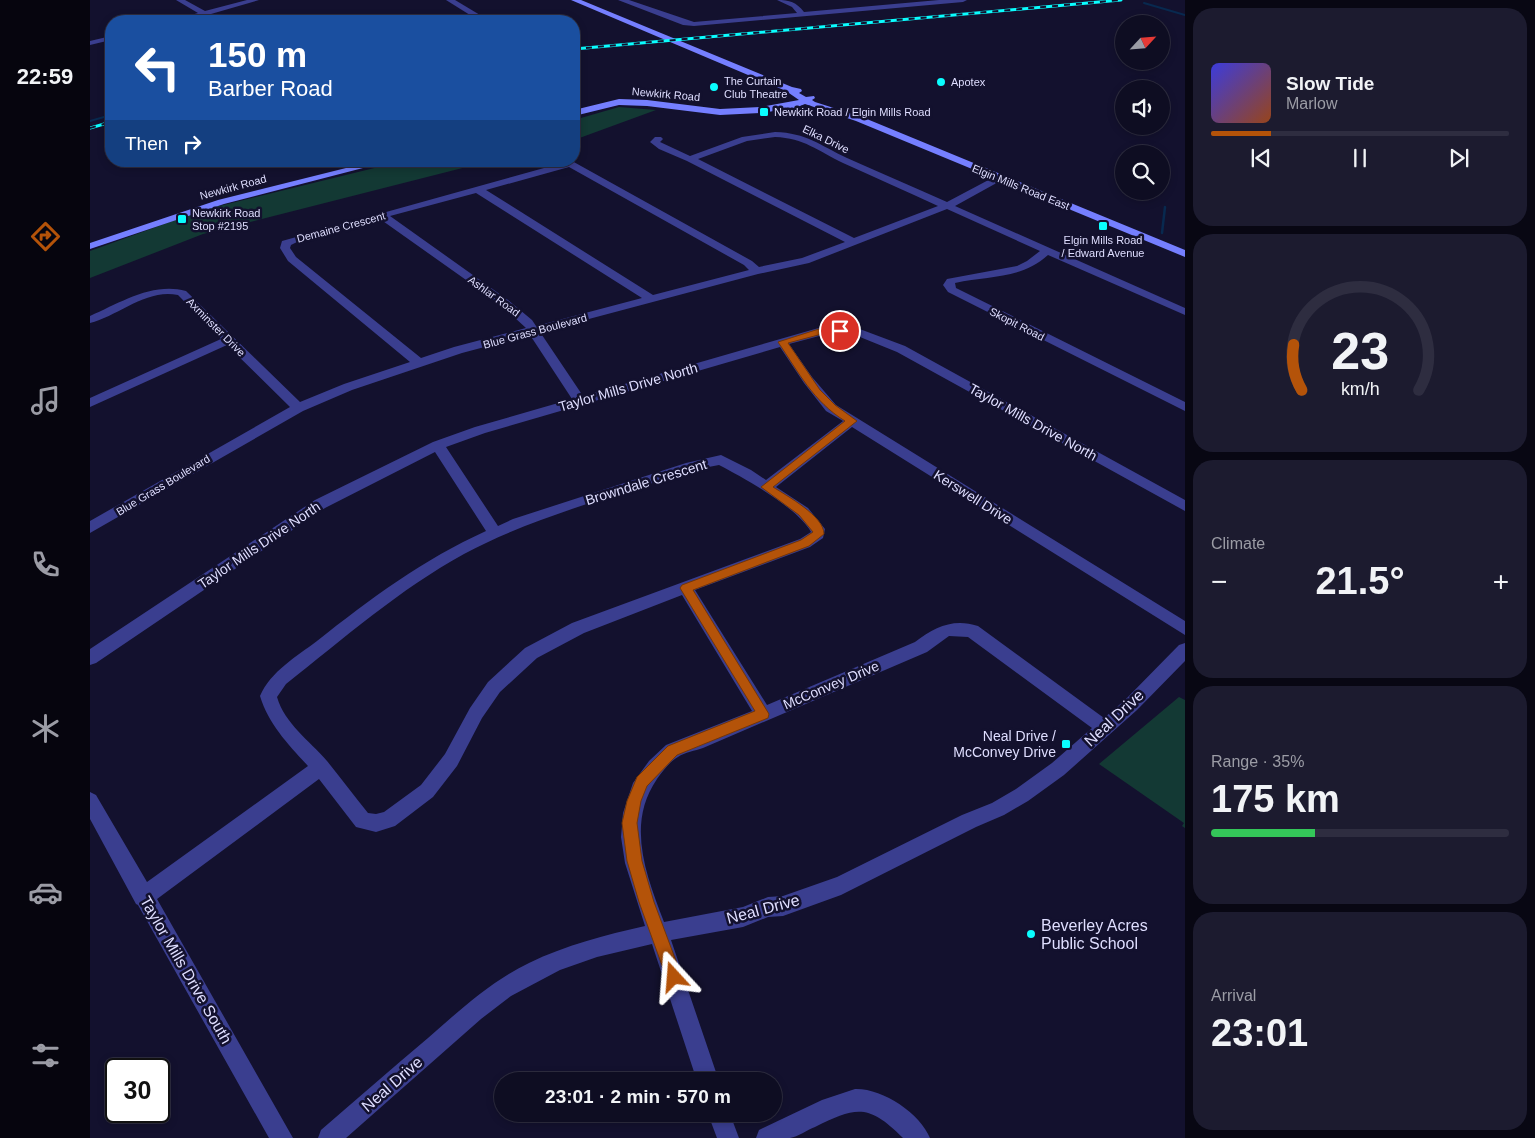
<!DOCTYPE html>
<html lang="en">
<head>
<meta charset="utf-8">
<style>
	body { margin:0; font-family:Helvetica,sans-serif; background:#1c1b2f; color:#f1f3f6; height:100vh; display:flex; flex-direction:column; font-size:19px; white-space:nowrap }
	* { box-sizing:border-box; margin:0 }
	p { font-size:16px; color:#9b9ca5 }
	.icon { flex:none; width:28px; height:28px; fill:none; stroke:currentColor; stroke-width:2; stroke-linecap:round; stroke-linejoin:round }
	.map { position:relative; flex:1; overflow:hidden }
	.details { display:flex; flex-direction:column; gap:8px; padding:8px; background:#080713; width:350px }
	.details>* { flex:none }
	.top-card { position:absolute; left:15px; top:15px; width:475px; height:152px; border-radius:20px; box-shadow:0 2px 8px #0003,0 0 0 1px #2e2d40; background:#1a4fa0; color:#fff; overflow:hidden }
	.needle { width:32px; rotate:64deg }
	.fabs { position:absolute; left:1025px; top:15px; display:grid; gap:10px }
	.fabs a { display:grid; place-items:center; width:55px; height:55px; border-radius:50%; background:#0e0d22; box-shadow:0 2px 8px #0003,0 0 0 1px #2e2d40; font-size:25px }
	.speed { position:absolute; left:15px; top:1058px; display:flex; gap:10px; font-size:25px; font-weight:700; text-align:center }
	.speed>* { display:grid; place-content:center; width:65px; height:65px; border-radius:50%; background:#0e0d22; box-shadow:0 2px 8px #0003,0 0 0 1px #2e2d40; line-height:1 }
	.speed .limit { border:2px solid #111; border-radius:8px; background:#fff; color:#111 }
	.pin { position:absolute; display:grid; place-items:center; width:42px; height:42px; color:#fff; margin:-21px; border:2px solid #fff; border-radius:50%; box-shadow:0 1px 5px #0007 }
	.me { position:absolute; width:55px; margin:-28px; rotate:341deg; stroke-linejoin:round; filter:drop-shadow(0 0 4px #0008) }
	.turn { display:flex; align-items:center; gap:18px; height:105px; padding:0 20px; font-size:22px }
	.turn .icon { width:65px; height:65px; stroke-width:2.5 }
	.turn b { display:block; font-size:35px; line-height:42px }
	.then { display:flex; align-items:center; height:48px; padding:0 20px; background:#0003; gap:10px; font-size:19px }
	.big { font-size:38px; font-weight:800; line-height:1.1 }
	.details .widget { flex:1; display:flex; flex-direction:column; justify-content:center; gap:8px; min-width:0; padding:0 18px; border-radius:20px; background:#1c1b2f }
	.details .dial { align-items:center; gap:0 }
	.dial svg { height:130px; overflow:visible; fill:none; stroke:#2e2d40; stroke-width:7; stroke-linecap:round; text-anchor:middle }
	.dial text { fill:#f1f3f6; stroke:none }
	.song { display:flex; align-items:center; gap:15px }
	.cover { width:60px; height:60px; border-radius:8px; background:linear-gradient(135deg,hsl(240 70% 55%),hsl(20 70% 35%)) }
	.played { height:5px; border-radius:2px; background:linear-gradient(90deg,#b45309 20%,#2e2d40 20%) }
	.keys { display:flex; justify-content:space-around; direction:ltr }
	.heat { display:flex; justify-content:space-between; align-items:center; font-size:28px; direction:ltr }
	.charge { height:8px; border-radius:4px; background:linear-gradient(90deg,#34c759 35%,#2e2d40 0) }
	.trip { position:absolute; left:404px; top:1072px; width:288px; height:50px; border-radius:25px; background:#0e0d22; box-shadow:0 2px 8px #0003,0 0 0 1px #2e2d40; font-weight:800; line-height:50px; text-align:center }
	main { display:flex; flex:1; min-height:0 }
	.menu { display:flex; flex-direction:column; width:90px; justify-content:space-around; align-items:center; background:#06050e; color:#9b9ca5 }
	.menu .icon { width:35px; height:35px }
	.menu .current { color:#b45309 }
	.menu b { font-size:22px; color:#f1f3f6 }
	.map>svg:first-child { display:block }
	.green { fill:#133934 }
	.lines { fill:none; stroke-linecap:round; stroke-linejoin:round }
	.stream-far1 { stroke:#08294f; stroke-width:2 }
	.stream { stroke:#08294f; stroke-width:2.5 }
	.street { fill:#3a3e8f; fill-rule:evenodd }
	.secondary { fill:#757fff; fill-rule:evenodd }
	.rail-casing { stroke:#0afeff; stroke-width:3 }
	.rail { stroke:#13112e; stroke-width:2; stroke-dasharray:6; stroke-linecap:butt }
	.route { fill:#b45309; stroke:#753606 }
	.poi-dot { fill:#0afeff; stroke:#13112e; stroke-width:2 }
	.labels { text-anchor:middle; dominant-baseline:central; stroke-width:5; stroke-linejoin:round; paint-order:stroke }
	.far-poi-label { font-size:11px; fill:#dfdeff; stroke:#13112e; text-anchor:start }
	.far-street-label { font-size:11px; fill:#dfdeff; stroke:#13112e }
	.street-label { font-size:14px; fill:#dfdeff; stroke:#13112e }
	.poi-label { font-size:14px; fill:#dfdeff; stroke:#13112e; text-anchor:end }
	.near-street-label { font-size:16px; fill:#dfdeff; stroke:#13112e }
	.near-poi-label { font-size:16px; fill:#dfdeff; stroke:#13112e; text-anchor:start }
</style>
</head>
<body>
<main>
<nav class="menu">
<b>22:59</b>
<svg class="icon current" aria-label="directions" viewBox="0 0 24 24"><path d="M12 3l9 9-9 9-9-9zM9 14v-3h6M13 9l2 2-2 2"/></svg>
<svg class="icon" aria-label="music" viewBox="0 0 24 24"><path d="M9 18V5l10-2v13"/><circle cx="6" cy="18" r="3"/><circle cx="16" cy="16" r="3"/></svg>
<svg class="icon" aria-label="phone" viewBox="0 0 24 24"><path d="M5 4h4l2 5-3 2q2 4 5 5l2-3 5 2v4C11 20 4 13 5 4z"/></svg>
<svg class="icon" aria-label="climate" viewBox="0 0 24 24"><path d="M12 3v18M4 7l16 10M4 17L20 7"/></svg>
<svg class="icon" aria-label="car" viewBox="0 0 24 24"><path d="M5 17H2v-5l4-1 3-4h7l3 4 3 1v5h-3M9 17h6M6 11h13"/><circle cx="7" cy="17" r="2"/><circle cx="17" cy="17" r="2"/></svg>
<svg class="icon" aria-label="filters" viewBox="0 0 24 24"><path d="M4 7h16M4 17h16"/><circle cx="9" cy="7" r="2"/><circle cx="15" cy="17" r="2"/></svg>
</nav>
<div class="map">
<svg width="1095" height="1138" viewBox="0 0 1095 1138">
	<rect width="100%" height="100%" fill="#13112e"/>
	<g class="green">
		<polygon points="529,107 566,110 484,140 484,120"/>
		<polygon points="313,161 400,161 113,234 0,278 0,251 113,210"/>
		<polygon points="1089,697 1095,700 1095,828 1092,826 1094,823 1009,764"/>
	</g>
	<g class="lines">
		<g class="stream-far1">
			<polyline points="1054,3 1095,15"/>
			<polyline points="0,121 21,115"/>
		</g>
		<polyline class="stream" points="1072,233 1075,207"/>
		<g class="street">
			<polygon points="86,0 95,0 115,11 157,0 169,0 121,14 133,21 124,21 114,16 93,21 81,21 108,13"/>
			<polygon points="356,0 365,0 395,18 388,20"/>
			<path d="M528,0H539L604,22L707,13L702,7L687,0C700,0 706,2 714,12L849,0H877L873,2L604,26L593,25Z"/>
			<polygon points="21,36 21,40 0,45 0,41"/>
			<path d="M685,132C717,133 729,145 757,158C790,173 824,187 857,202L906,176H912V180L865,206L1095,308V315L958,255C930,280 899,275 865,283L866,288L1095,402V411L858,292L853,285L857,279L927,266L937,261L950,251L857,209L719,263L668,274L450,332L493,396L732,327L767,328L815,346L1095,500V511L807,352L765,335H733L699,344L722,377L746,405L1095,621V635L762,427L686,487L718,508L735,529L733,538L720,547L605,590L677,705L825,642C845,627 863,618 888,626L1014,718L1035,700L1089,645L1095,643V661L1047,710L974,775L938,801L914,815L886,827L751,895L693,916L678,917L653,927L581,940L629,1081H607L562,944L507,957L470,970L421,996L391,1019L256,1138H228L231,1130C267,1099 302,1068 338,1038C370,1010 401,981 439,963C476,945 515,935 555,926L535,863L531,837L533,813L543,783L559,761L576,745L662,711L592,595L494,633L447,658L410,692L392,718L367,766L343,797L305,826L286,832L266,827L229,779L67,899L203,1138H179L48,905L46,904L0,819V792L6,795L57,882L218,766C198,744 179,725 170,696C181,671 206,657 227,641C280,599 334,559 396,531L345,452L235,508L6,663L0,665V649L225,500L343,442L385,427L482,399L440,335L372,353L262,390L213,411L0,533V521L200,407L137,345L0,407V398L131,339L88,295C57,288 28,316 0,323V316C30,303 62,282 96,291L210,402L254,384L320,362L198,261L190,248L192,241L472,163L471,161H482L662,261L669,267L712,258L755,242L597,161L569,149L560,142L565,137H571L573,139L570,142L600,156L652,137ZM685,137C714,138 728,151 753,163C784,177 816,191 848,206L764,238L608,159L657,141ZM479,167L654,265L659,270L563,295L396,190ZM386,193L552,298L446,326L442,320L418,300L300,216ZM290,219L410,304L436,328L364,347L331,358L206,257L200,248L201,245L209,241ZM690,347L714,383L736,411L753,421L676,480L661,470L631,455L596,463L423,519L408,526L356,447L395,433ZM629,465C654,478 708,508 721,532L710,539L482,623L435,648L398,682L380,708L355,754L331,785L294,812L286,814L278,813C264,796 251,778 237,761C219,740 195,724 187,697L196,684C253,639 310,589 374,554C443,517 528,495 603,470ZM859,636L878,637L1002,728L962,763L926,789L902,803L872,815L747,877L693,896L678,897L653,907L574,922C556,875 536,824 567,779C573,771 579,762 588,757C595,752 605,751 613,748L837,652Z"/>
			<path d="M765,1089C792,1088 830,1113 840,1138H813C779,1104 767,1106 725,1127C717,1130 708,1137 700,1138C689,1138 677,1138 666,1138L669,1130L732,1100Z"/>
			<polygon points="618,1114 640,1114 649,1138 627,1138"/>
		</g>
		<g class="secondary">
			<polygon points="481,0 491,0 702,87 711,89 712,91 709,93 716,97 724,96 725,98 722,100 725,102 772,117 1095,250 1095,257 766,121 715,104 705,108 670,113 630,115 557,106 529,105 484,116 484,110 529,99 557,100 630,109 670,107 709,100 696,91"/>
			<polygon points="284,161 300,161 134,204 0,249 0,243 128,200"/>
		</g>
		<g class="rail-casing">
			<g id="rail">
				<polyline points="484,49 1031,0"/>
				<polyline points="0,128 21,122"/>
			</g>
		</g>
		<use href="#rail" class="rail"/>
	</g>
	<path class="route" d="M732,328H750L754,331L750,333L732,334L698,343L730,390L745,405L767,421L683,487C697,496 734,516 734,534L719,546L603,590L679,714L678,718L587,755L557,786L551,801L547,823L552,861L564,902L592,977L589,982L584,985L578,982L549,902L537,861L532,823L537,801L547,777L578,746L665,711L590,588L592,585L711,540L723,532L709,515L671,487L755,421C723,401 709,373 688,342Z"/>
	<g class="poi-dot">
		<circle cx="851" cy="82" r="5"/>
		<circle cx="624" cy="87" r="5"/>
		<rect x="669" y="107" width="10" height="10" rx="2.5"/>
		<rect x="87" y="214" width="10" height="10" rx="2.5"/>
		<rect x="1008" y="221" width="10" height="10" rx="2.5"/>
		<rect x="971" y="739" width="10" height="10" rx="2.5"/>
		<circle cx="941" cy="934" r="5"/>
	</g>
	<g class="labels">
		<g class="far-poi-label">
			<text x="634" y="81">The Curtain<tspan x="634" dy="13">Club Theatre</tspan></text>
			<text x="861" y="82">Apotex</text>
			<text x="684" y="112">Newkirk Road / Elgin Mills Road</text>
			<text x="102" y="213">Newkirk Road<tspan x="102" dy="13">Stop #2195</tspan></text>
			<text x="1013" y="240" text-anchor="middle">Elgin Mills Road<tspan x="1013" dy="13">/ Edward Avenue</tspan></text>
		</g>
		<g class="far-street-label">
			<text transform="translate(576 94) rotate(5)">Newkirk Road</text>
			<text transform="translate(736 139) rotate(26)">Elka Drive</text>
			<text transform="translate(143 187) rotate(-15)">Newkirk Road</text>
			<text transform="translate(931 187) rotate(22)">Elgin Mills Road East</text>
			<text transform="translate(251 227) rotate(-15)">Demaine Crescent</text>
			<text transform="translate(404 296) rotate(36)">Ashlar Road</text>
			<text transform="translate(927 324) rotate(27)">Skopit Road</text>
			<text transform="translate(126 327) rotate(45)">Axminster Drive</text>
			<text transform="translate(445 331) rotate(-15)">Blue Grass Boulevard</text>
			<text transform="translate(73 485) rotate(-31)">Blue Grass Boulevard</text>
		</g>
		<g class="street-label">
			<text transform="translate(538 387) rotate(-16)">Taylor Mills Drive North</text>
			<text transform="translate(943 422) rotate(29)">Taylor Mills Drive North</text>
			<text transform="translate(556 482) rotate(-17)">Browndale Crescent</text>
			<text transform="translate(883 497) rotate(32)">Kerswell Drive</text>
			<text transform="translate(169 545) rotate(-34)">Taylor Mills Drive North</text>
			<text transform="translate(741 685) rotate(-23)">McConvey Drive</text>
		</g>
		<g class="poi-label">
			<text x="966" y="736">Neal Drive /<tspan x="966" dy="16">McConvey Drive</tspan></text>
		</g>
		<g class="near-street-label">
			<text transform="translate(1024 718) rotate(-43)">Neal Drive</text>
			<text transform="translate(673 909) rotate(-15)">Neal Drive</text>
			<text transform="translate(96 970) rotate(60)">Taylor Mills Drive South</text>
			<text transform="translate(302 1084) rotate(-41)">Neal Drive</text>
		</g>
		<g class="near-poi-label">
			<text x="951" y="925">Beverley Acres<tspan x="951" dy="18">Public School</tspan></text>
		</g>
	</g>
</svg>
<div class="fabs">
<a><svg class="needle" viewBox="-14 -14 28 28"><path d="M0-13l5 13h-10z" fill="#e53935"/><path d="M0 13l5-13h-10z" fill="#9b9ca5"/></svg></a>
<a><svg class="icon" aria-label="sound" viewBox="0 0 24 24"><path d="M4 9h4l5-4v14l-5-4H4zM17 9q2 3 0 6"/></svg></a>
<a><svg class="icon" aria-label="search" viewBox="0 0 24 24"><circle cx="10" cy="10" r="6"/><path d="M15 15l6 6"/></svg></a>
</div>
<div class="speed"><div class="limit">30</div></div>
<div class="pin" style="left:750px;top:331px;background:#d93025"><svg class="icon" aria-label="arrive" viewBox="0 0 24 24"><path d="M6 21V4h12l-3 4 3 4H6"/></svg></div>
<svg class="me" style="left:584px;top:977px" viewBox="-20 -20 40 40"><path d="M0-17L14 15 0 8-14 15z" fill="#b45309" stroke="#fff" stroke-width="4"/></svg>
<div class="trip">23:01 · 2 min · 570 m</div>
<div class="top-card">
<div class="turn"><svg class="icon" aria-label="left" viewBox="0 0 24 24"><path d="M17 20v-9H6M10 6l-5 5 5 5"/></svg><div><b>150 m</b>Barber Road</div></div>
<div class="then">Then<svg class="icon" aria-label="right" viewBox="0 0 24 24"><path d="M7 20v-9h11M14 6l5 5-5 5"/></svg></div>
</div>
</div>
<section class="details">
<div class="widget">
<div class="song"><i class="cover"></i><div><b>Slow Tide</b><p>Marlow</p></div></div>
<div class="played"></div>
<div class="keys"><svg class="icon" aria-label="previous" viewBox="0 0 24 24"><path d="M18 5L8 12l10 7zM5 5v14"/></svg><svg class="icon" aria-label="pause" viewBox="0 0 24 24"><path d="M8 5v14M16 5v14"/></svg><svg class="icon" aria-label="next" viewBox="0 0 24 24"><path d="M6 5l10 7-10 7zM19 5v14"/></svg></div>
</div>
<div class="widget dial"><svg viewBox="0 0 100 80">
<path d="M14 69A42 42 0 1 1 86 69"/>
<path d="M14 69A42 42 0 0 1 9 41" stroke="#b45309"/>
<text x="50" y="56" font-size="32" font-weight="700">23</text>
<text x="50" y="72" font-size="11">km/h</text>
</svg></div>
<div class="widget"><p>Climate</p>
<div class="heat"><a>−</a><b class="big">21.5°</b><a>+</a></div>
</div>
<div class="widget"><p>Range · 35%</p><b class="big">175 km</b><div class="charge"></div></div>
<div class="widget"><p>Arrival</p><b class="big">23:01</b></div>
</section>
</main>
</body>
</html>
